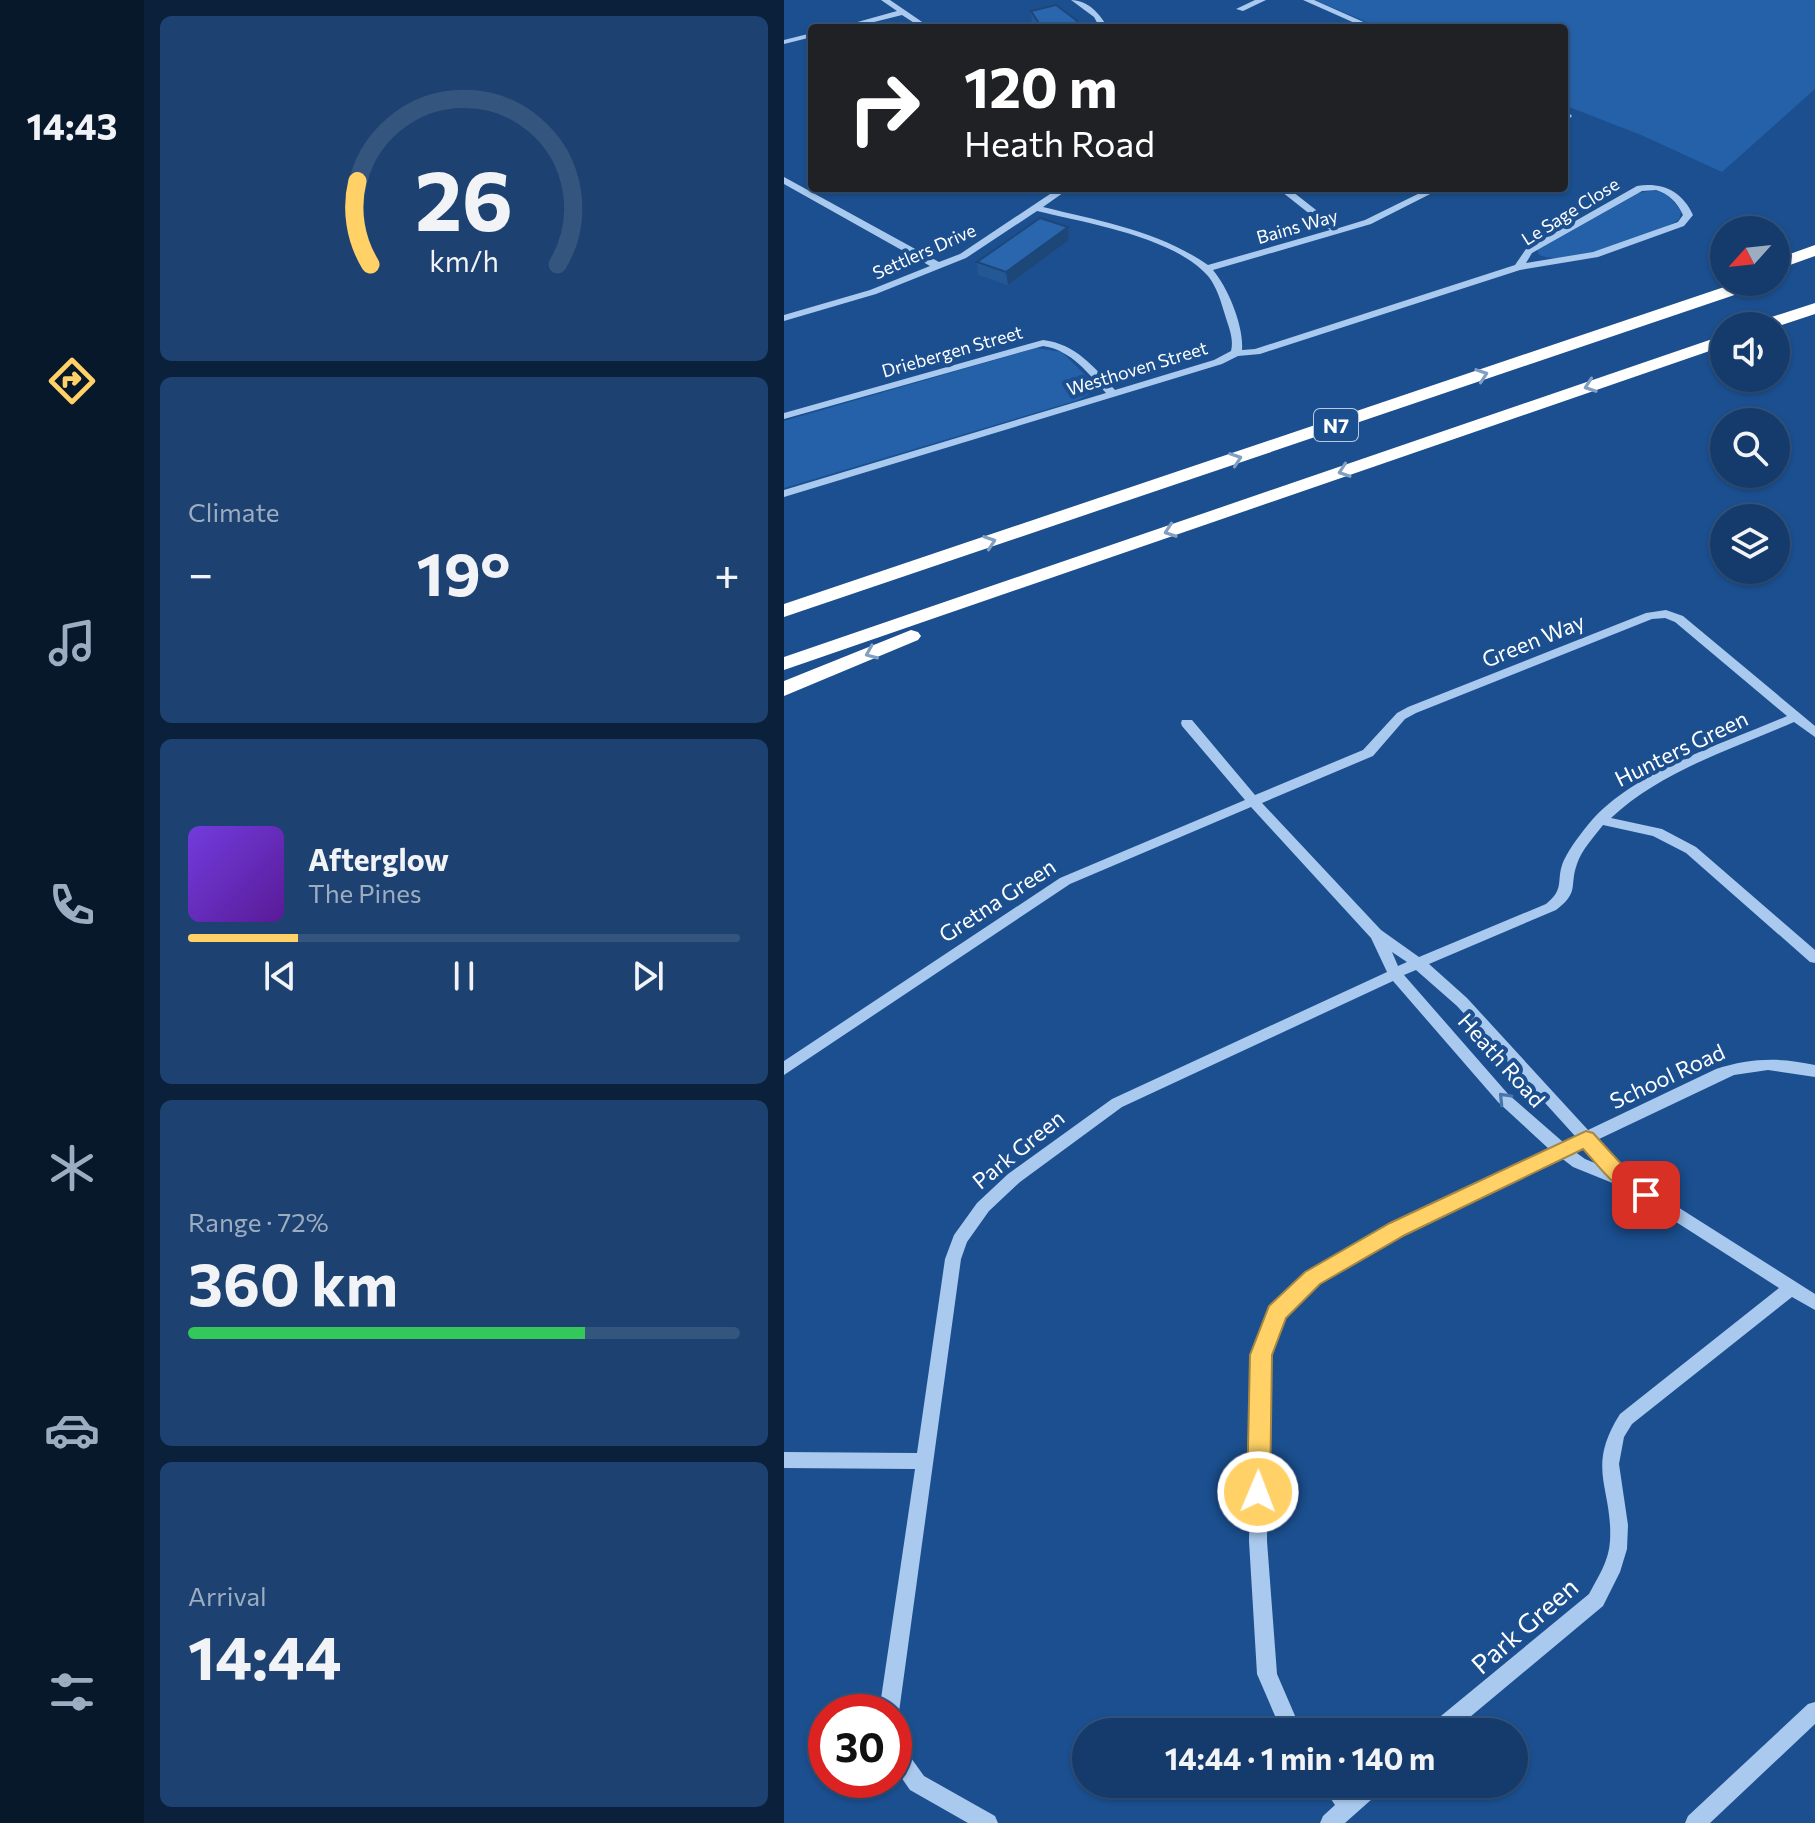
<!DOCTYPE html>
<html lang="en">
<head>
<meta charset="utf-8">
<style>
	body { margin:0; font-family:Commissioner,sans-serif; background:#1d4271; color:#f1f3f6; height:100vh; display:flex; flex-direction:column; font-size:30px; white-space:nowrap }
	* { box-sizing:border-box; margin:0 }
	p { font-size:26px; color:#9dadc1 }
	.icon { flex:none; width:44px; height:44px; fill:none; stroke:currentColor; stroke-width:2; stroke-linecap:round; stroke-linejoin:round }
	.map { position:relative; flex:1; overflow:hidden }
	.sheet { display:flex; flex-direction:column; gap:16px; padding:16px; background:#0b203b; width:640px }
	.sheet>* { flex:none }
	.top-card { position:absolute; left:24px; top:24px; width:760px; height:168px; border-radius:8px; box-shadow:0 2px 6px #0004,0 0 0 2px #33557e; background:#202124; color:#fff; overflow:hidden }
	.needle { width:52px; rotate:243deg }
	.buttons { position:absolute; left:926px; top:216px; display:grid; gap:16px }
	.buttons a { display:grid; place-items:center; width:80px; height:80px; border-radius:50%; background:#143b6b; box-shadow:0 2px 6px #0004,0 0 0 2px #33557e; font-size:40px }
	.speed { position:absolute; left:24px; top:1694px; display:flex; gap:16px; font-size:40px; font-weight:700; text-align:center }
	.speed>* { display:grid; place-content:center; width:104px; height:104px; border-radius:50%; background:#143b6b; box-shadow:0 2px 6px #0004,0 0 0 2px #33557e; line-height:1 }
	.speed .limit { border:12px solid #d22; background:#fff; color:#111 }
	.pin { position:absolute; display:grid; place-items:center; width:68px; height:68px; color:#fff; margin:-34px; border-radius:16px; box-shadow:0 4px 12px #0006 }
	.me { position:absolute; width:88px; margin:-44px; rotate:1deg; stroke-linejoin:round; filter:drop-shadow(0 0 6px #0008) }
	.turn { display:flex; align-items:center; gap:28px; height:168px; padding:0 24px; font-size:36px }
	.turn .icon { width:104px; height:104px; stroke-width:2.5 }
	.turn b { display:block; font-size:56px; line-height:68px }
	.big { font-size:60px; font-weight:700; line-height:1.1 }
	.sheet .card { flex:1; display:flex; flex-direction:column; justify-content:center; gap:12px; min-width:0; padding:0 28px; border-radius:12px; background:#1d4271 }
	.sheet .dial { align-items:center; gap:0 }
	.dial svg { height:208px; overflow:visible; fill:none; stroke:#33557e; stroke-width:7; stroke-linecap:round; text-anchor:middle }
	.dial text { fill:#f1f3f6; stroke:none }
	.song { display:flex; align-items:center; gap:24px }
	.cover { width:96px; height:96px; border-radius:12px; background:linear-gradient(135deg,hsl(260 70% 55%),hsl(270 70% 35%)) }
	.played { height:8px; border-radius:4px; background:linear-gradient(90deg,#ffd166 20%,#33557e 20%) }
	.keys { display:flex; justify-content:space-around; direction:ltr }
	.heat { display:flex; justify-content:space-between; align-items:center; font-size:44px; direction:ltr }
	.charge { height:12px; border-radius:6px; background:linear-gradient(90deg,#34c759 72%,#33557e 0) }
	.trip { position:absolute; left:288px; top:1718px; width:456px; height:80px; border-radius:40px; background:#143b6b; box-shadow:0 2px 6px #0004,0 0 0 2px #33557e; font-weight:700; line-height:80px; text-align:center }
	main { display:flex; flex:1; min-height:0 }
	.tabs { display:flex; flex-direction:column; width:144px; justify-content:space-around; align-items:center; background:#08182b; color:#9dadc1 }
	.tabs .icon { width:56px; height:56px }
	.tabs .active { color:#ffd166 }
	.tabs b { font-size:36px; color:#f1f3f6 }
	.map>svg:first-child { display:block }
	.green { fill:#2461a8 }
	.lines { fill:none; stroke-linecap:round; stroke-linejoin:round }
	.minor { fill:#a9c9ee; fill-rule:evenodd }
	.highway { fill:#fff; fill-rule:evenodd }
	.wall { fill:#245895 }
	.shaded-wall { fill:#1d4779 }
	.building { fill:#2a66ad; stroke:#1d4779; stroke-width:2 }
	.oneway { stroke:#829ec1 }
	.oneway2 { stroke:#4674ac }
	.route { fill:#ffd166; stroke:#a68842; stroke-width:2 }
	.labels { text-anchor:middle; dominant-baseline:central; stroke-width:8; stroke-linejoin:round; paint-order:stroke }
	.far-street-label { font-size:18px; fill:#fff; stroke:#1b4f8f }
	.shield { fill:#1b4f8f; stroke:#bbcadd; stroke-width:2 }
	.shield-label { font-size:20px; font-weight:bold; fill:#fff }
	.street-label { font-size:22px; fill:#fff; stroke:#1b4f8f }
	.near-street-label { font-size:26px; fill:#fff; stroke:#1b4f8f }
</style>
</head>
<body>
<main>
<nav class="tabs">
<b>14:43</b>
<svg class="icon active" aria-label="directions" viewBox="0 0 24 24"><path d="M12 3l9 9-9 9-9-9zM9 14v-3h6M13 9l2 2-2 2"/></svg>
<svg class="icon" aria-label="music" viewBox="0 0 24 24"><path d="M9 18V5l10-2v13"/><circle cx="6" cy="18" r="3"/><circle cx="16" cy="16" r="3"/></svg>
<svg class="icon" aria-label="phone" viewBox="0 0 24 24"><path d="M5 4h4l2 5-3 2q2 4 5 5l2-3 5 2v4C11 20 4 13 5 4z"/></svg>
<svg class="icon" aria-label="climate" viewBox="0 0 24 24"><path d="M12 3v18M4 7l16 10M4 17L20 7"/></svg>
<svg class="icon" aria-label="car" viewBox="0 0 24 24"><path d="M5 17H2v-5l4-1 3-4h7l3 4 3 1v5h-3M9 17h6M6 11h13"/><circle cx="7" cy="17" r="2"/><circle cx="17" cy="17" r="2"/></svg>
<svg class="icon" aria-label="filters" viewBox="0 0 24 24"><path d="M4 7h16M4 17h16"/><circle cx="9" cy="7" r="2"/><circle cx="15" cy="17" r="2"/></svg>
</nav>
<section class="sheet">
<div class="card dial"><svg viewBox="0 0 100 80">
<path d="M14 69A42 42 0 1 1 86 69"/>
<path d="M14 69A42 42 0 0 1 9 37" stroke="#ffd166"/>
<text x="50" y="56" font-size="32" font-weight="700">26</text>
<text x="50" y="72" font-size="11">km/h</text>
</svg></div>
<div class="card"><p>Climate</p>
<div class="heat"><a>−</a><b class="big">19°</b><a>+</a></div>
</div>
<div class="card">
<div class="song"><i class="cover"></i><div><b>Afterglow</b><p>The Pines</p></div></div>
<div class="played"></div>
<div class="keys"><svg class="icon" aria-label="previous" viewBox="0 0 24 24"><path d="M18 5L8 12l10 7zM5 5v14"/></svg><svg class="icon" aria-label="pause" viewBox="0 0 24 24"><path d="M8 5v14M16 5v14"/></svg><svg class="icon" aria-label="next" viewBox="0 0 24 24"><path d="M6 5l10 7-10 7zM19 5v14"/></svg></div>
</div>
<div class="card"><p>Range · 72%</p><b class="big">360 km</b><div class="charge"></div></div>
<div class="card"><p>Arrival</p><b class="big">14:44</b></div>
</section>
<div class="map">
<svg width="1031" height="1823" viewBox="0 0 1031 1823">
	<rect width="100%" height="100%" fill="#1b4f8f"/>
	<g class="green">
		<polygon points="531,0 1031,0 1031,89 938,172 857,135 780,105 780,28 597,28"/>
		<path d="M870,190L884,195L897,211L895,220C870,233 777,270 754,254V250L854,193Z"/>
		<polygon points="252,348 278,352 310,384 309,392 294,400 0,488 0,421"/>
	</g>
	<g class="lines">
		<g class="minor">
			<polygon points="97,0 106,0 147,28 138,28 118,15 66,28 52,28 113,11"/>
			<path d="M287,0C304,0 316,14 324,28H316L310,17Z"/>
			<polygon points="471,0 482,0 459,11 452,9"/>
			<polygon points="519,0 530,0 593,28 582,28"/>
			<polygon points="28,33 28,37 0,44 0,40"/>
			<polygon points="780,108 788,116 780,124"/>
			<path d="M0,177L155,262L176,254L275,188H286L259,207C316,221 375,231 424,265L546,230L493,188H504L555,228L581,220L646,188H658L587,224L429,270C444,288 460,326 458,350L471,349L731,265L742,249L853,186C878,182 898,191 909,215L900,226L814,257L736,270L476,354L454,356L438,364L0,497V490L322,393C304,373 287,350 259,346L0,419V413L259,340C292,344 310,367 331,390L430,360L447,351C450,339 445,328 441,315C437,302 433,287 424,276C390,237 302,223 253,211L182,258L92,294L0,321V315L86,290L146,266L0,184ZM872,190C885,194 893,202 899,215L894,222L809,252L742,263L748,253L858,191Z"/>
			<path d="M882,610L899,616L1031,726V737L1010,722C948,749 877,771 827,818L878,829L912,847L1031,950V963L1026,962L902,853L869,836L819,825C810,837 798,849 793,864C785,886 796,892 772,910L645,964L683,998L804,1130L932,1069C966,1058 996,1057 1031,1065V1077L984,1070L950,1075L813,1140L848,1178L1031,1294V1310L1008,1297L848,1424L840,1437L835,1464L844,1525L843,1549L836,1572L819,1606L668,1732H643L646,1725L805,1594C814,1577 825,1561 826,1541C829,1487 801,1469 836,1414L995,1288L836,1186L789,1167L776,1157L619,1234L534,1283L500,1317L485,1355L483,1541L493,1674L518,1732H498L473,1674L465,1541L469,1355L485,1313L522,1273L607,1224L765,1149L714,1102L609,981L338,1107L236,1182L205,1211L183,1242L177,1259L115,1712L110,1719V1712H95L131,1469L0,1468V1452L133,1453L161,1259L170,1235L193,1203L224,1174L328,1099L603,972L587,938L467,807L286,884L0,1075V1061L276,878L461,800L398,726L397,723L398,720H408L471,795L579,750L613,713L624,707L862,613ZM881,618L891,622L1003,716C943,742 851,771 808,820C798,832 787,846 780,860C771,880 782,888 762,904L635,957L597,930L478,803L589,756L621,719L632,713L868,619ZM608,952L623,962L614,966ZM632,970L673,1006L791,1136L779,1142L724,1094L620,975ZM800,1146L818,1166L801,1159L790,1151Z"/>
			<polygon points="1031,1702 1031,1724 926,1823 901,1823 904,1816 1024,1704"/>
			<polygon points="110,1741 117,1744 140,1776 211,1816 214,1823 184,1823 126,1790 110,1767"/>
			<polygon points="537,1784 559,1784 566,1792 575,1784 600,1784 597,1791 561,1823 536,1823 539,1816 551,1805"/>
		</g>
		<g class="highway">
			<polygon points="1031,245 1031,256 992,270 992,259"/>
			<polygon points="955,282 979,282 977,286 0,617 0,604"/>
			<polygon points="1031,303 1031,314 992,327 969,326 972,322"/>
			<polygon points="940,335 940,346 0,670 0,657"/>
			<polygon points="127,630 134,632 137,636 134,640 0,696 0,681"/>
		</g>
	</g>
	<g class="wall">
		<polygon points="247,11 296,28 252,28 248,23"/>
		<polygon points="284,227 285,240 224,285 194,275 193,262"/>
	</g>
	<polygon class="shaded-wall" points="284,227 285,240 224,285 222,272"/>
	<g class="building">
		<polygon points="272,5 292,20 296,28 258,28 247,11"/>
		<polygon points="256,218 284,227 222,272 193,262"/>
	</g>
	<defs><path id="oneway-chevron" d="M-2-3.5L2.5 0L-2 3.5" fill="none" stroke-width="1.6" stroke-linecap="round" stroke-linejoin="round" transform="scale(2)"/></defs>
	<g class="oneway">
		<use href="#oneway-chevron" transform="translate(698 375) rotate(-19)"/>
		<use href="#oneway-chevron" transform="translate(806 386) rotate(161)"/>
		<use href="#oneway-chevron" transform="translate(452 459) rotate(-19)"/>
		<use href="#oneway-chevron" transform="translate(560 471) rotate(161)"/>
		<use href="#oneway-chevron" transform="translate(386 531) rotate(161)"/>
		<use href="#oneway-chevron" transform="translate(206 542) rotate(-19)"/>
		<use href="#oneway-chevron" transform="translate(87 653) rotate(157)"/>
	</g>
	<use class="oneway2" href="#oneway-chevron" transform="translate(720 1098) rotate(-134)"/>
	<path class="route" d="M802,1131L809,1133L849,1177L870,1190L873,1195L870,1201C846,1209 814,1165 799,1149L621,1235L536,1284L502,1318L488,1355L486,1492L482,1499L474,1502L466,1499L463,1492L466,1355L485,1306L521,1272L606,1223Z"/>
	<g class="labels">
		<g class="far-street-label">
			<text transform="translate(786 211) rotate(-32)">Le Sage Close</text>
			<text transform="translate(513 226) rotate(-16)">Bains Way</text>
			<text transform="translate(140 251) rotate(-24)">Settlers Drive</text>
			<text transform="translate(168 351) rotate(-16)">Driebergen Street</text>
			<text transform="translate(353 368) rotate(-17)">Westhoven Street</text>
		</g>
		<rect class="shield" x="530" y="409" width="44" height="32" rx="6"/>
		<g class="shield-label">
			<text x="552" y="425">N7</text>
		</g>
		<g class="street-label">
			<text transform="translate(749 640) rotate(-22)">Green Way</text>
			<text transform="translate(897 748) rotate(-26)">Hunters Green</text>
			<text transform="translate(213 900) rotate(-33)">Gretna Green</text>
			<text transform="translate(718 1060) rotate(48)">Heath Road</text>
			<text transform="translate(883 1076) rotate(-25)">School Road</text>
			<text transform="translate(234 1149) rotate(-39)">Park Green</text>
		</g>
		<g class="near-street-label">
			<text transform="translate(740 1625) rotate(-41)">Park Green</text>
		</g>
	</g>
</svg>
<div class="buttons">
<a><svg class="needle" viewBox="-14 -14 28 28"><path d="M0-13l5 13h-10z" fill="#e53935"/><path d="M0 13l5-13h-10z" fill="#9dadc1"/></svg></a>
<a><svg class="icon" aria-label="sound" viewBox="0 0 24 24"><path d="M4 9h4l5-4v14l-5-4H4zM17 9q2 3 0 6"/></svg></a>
<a><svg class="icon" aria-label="search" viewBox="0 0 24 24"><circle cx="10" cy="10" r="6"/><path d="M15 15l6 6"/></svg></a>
<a><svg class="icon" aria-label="layers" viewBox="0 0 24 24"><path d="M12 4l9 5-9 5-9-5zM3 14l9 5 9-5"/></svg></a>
</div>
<div class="speed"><div class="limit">30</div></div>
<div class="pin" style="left:862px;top:1195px;background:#d93025"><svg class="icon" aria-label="arrive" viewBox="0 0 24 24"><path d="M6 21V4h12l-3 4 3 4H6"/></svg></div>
<svg class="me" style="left:474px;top:1492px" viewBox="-20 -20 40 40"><circle r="17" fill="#ffd166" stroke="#fff" stroke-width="3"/><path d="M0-11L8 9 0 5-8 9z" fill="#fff"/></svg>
<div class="trip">14:44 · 1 min · 140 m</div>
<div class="top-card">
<div class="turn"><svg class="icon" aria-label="right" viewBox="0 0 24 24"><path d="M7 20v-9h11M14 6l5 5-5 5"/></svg><div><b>120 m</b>Heath Road</div></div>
</div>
</div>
</main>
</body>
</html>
